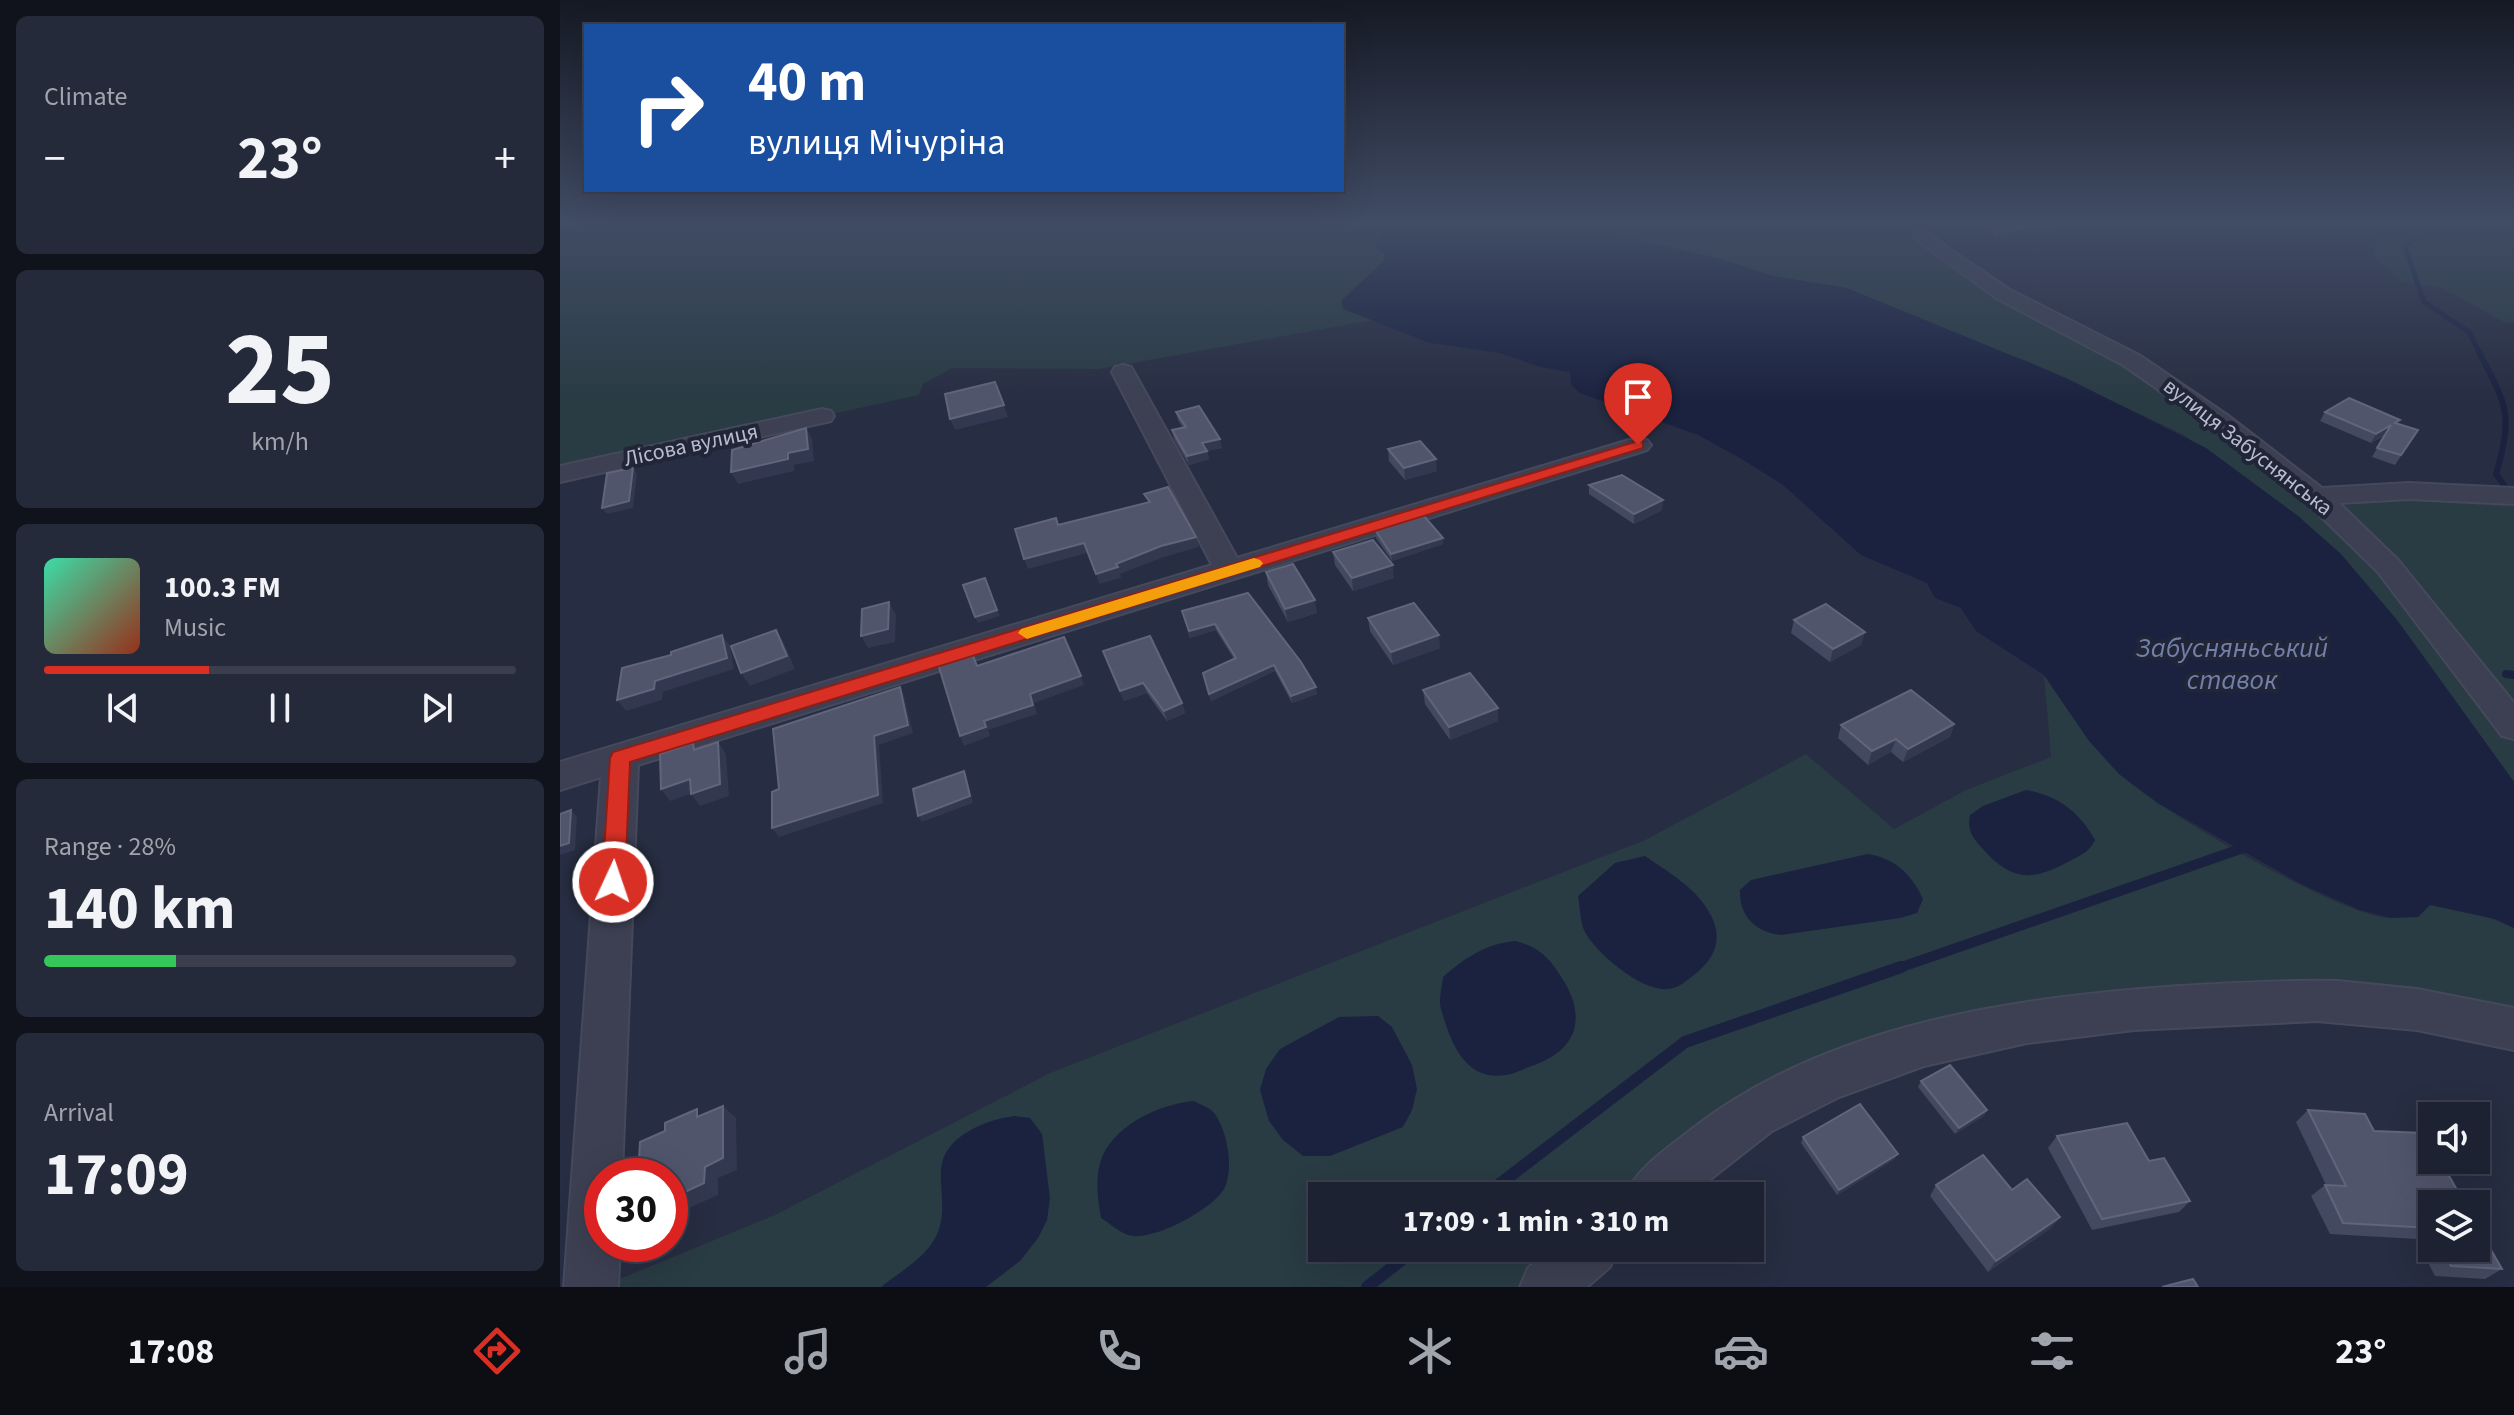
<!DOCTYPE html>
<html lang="en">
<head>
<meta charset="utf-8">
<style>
	body { margin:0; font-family:"Source Sans 3",sans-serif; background:#252a3a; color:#f1f3f6; height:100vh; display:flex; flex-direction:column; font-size:30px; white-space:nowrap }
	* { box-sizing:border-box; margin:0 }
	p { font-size:26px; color:#a0a4ac }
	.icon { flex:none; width:44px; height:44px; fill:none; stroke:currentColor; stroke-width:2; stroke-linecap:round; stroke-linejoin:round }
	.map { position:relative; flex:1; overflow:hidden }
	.drawer { display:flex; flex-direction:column; gap:16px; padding:16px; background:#10131c; width:560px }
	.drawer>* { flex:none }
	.banner { position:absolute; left:24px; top:24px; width:760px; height:168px; border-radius:0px; box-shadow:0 8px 32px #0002,0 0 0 2px #3b3f4d; background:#1a4fa0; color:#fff; overflow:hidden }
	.fabs { position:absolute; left:1858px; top:1102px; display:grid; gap:16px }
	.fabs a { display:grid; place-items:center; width:72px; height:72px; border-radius:0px; background:#1d2232; box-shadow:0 8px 32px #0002,0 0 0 2px #3b3f4d; font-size:40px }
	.speed { position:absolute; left:24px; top:1158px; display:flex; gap:16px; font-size:40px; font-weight:700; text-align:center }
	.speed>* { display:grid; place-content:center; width:104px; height:104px; border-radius:50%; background:#1d2232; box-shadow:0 8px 32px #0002,0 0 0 2px #3b3f4d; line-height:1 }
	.speed .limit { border:12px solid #d22; background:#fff; color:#111 }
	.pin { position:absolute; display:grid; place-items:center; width:68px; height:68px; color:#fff; margin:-82px -34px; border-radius:50% 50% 50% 0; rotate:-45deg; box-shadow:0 0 8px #0007 }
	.pin .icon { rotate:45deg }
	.me { position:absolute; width:88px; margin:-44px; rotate:3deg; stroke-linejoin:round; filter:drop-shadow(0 0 6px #0008) }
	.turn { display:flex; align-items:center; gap:28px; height:168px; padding:0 32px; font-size:36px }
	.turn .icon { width:104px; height:104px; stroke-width:2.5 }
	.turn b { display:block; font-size:56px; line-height:68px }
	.big { font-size:60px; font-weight:700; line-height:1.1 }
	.drawer .widget { flex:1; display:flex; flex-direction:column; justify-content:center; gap:12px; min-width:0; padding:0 28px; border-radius:12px; background:#252a3a }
	.drawer .dial { align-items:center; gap:0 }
	.dial b { font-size:104px; line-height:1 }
	.song { display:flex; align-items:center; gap:24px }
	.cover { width:96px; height:96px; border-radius:12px; background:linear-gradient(135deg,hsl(160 70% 55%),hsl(10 70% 35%)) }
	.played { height:8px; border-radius:4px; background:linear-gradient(90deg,#d93025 35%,#3b3f4d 35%) }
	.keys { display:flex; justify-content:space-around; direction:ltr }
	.heat { display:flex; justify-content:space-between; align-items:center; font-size:44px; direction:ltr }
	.charge { height:12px; border-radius:6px; background:linear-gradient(90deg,#34c759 28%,#3b3f4d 0) }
	.trip { position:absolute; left:748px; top:1182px; width:456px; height:80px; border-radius:0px; background:#1d2232; box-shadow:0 8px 32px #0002,0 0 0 2px #3b3f4d; font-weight:700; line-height:80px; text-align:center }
	.tab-bar { display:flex; height:128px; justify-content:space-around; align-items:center; background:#0c0e14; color:#a0a4ac }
	.tab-bar .icon { width:56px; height:56px }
	.tab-bar .current { color:#d93025 }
	.tab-bar b { font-size:36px; color:#f1f3f6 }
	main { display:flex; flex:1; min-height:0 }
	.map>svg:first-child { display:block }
	.green { fill:#293b43 }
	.water { fill:#1a2240 }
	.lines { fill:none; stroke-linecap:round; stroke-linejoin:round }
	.stream-far4 { stroke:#1a2240; stroke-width:5 }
	.stream-far3 { stroke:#1a2240; stroke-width:6 }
	.stream-far2 { stroke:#1a2240; stroke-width:8 }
	.stream-far1 { stroke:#1a2240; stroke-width:10 }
	.stream { stroke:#1a2240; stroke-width:12 }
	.minor-casing { stroke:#45495b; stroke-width:4 }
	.minor { fill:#3c4052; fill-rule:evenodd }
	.wall { fill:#434960 }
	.shaded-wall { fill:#32384f }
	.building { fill:#50556c; stroke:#60657b; stroke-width:2 }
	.route { fill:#d93025; stroke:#8d1f18; stroke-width:2 }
	.slow { fill:#f59e0b }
	.labels { text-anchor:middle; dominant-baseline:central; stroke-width:8; stroke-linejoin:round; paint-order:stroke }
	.far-street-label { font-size:22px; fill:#b9bccc; stroke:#202537 }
	.water-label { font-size:28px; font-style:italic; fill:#737fa9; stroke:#202537 }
</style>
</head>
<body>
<main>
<section class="drawer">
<div class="widget"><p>Climate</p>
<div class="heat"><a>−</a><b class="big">23°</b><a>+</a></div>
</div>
<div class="widget dial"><b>25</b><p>km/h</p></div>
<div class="widget">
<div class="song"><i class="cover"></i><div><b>100.3 FM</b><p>Music</p></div></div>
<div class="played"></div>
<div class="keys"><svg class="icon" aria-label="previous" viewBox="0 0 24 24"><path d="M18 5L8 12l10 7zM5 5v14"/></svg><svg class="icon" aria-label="pause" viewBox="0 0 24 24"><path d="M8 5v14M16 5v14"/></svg><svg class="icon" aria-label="next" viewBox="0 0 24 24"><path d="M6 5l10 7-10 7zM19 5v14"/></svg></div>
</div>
<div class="widget"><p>Range · 28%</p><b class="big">140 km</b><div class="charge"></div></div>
<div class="widget"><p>Arrival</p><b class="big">17:09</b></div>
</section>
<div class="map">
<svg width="1954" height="1287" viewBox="0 0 1954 1287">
	<rect width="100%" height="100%" fill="#272d42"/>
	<g class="green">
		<polygon points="0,223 838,223 822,234 815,246 825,255 824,261 782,300 783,309 813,320 539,369 392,368 363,384 359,395 0,474"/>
		<polygon points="1002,223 1352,223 1363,236 1443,294 1571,360 1756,496 1954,496 1954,782 1837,620 1738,516 1624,435 1470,362 1160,259"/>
		<polygon points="1818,223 1954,223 1954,322 1946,323 1882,288 1842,282 1813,256"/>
		<path d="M1484,675C1507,708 1528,743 1558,772C1592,807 1785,919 1831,918C1845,917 1858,905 1872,905C1898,906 1931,917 1954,928V1029L1865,1011L1355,1044L1091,1196H762V1248H1031L987,1287H40L215,1215L490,1073L1085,840L1246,754L1334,829L1406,790L1491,757Z"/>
	</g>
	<g class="water">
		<polygon points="838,223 1002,223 1160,259 1214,276 1287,288 1506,378 1646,448 1738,516 1781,554 1837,620 1954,782 1954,928 1935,919 1870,905 1858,917 1831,918 1800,910 1743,885 1599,804 1559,774 1529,741 1484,675 1416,631 1401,608 1375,598 1367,583 1301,555 1223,485 1180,458 1138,435 1020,393 1011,385 1010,372 980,367 940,353 870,343 783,309 782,300 824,261 825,255 815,246 816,240"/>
		<path d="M1466,790C1497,795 1520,812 1535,840C1529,853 1519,856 1506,863C1470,882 1450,880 1422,848C1412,837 1407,830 1410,815L1423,806Z"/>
		<path d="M1308,854C1336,859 1351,874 1363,899L1357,913L1340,918L1221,935C1196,932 1179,917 1180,890L1191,880Z"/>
		<path d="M1085,856C1108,872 1135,887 1149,912C1164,937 1156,958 1134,975C1126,981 1119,988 1108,989C1082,992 1037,954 1025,932C1020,923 1020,906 1018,896L1055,863Z"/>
		<path d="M955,941C980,946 992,961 1005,983C1028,1023 1013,1053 969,1067C962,1070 954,1074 946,1075C912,1081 895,1053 886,1025C884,1018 880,1009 880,1002C880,994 882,985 883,977C905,958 925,944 955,941Z"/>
		<polygon points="818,1016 832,1027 852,1065 857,1089 852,1110 843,1127 770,1156 743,1156 723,1140 709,1121 700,1090 706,1069 720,1049 779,1017"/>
		<path d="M634,1101C641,1105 651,1108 655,1114C667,1132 674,1166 665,1187C656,1208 591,1243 568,1235C559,1232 549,1223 541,1218C538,1199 535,1182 540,1163C551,1126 599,1104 634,1101Z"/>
		<path d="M454,1116L470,1118L482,1134L490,1198L487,1220L478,1238L460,1261L426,1287H321C341,1271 368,1257 378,1232C386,1213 380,1190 381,1171C382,1136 426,1120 454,1116Z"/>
	</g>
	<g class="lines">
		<polyline class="stream-far4" points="1889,223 1853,239 1845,247 1864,302 1909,332 1919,352"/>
		<path class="stream-far3" d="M1918,350C1946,405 1954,412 1936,474L1944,485"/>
		<polyline class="stream-far2" points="1946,674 1954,675"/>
		<polyline class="stream-far1" points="1336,969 1686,847"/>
		<g class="stream">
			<polyline points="924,1196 1125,1042 1341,967"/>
			<polyline points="807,1287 857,1248"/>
		</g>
		<g class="minor-casing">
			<g id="minor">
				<polygon points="1363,231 1450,290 1579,355 1670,417 1762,488 1849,483 1954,488 1954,504 1849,499 1779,503 1838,560 1954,703 1954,739 1942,736 1818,572 1746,502 1652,427 1563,365 1436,298 1357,240 1354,236 1357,232"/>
				<polygon points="563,365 571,367 574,372 677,558 1069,440 1087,440 1091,445 1087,450 78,765 62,1176 42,1176 42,1244 60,1244 58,1287 4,1287 41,777 0,790 0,762 652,565 552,372 555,367"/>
				<polygon points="262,409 271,411 274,416 271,421 0,482 0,466"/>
				<path d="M1778,981L1857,989L1954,1008V1050L1857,1030L1757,1021L1574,1030L1467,1043L1364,1066L1279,1097L1212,1131L1129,1196H1065C1077,1168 1104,1151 1128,1132C1263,1025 1453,997 1620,986C1673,983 1725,980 1778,981Z"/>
				<polygon points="991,1248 1058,1248 1050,1267 1027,1287 960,1287 968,1268"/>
			</g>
		</g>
		<use href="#minor" class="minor"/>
	</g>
	<g class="wall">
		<polygon points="1424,223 1500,229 1437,238 1423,229"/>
		<polygon points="616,412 662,448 647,451 649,459 629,465 614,439 612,430 623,428 618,420"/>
		<polygon points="1765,412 1838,424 1858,430 1835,465 1812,457 1825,435 1811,443 1760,421"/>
		<polygon points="828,449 877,471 845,480 829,461"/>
		<polygon points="1029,485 1102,510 1074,524 1029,494"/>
		<polygon points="816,531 883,538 883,544 832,561 816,538"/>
		<polygon points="773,552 834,578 793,591 775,565"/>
		<polygon points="706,572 757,613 728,622 708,585"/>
		<polygon points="688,593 757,694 732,703 715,671 651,701 643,673 674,659 656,630 630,638 622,611"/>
		<polygon points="808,618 880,648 833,665 810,631"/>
		<polygon points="1234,620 1305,632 1301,645 1270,662 1231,633"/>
		<polygon points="547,661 622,703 625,713 607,721 587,693 564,701"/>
		<polygon points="863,690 938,708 938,721 890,740 865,704"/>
		<polygon points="1394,724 1390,737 1343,762 1331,752 1308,765 1278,738 1281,725"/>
		<polygon points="1361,1081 1427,1110 1424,1116 1395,1134 1358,1087"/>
		<polygon points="1748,1110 1814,1131 1872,1204 1872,1248 1916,1248 1942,1269 1925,1279 1875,1276 1856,1239 1770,1234 1751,1196 1765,1185 1766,1185 1736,1122"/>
		<polygon points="1497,1136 1589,1161 1630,1201 1619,1212 1532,1230 1488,1148"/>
		<polygon points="1243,1137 1335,1159 1277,1195 1241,1143"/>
		<polygon points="1376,1185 1452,1190 1500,1217 1491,1228 1428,1272 1370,1196"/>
	</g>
	<g class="shaded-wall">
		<polygon points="1502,223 1500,229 1437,238 1439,231"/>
		<polygon points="444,405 448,417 395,430 390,419"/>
		<polygon points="1831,425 1825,434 1811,443 1816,434"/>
		<polygon points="246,428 252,439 254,461 234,465 234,471 178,484 171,472 228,453"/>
		<polygon points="660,439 662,448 647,451 649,459 629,465 627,456 642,443"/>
		<polygon points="876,459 877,471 845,480 844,468"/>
		<polygon points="73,468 77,474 73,508 47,514 42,508"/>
		<polygon points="1103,500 1102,510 1074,524 1074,514"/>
		<polygon points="636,537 639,547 604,557 560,574 561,578 539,584 536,574 601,546"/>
		<polygon points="883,538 883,544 832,561 831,554"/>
		<polygon points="524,543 527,553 468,569 464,559"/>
		<polygon points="833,565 834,578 793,591 792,578"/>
		<polygon points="425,578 440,616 418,623 415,617"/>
		<polygon points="755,600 757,613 728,622 725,609"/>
		<polygon points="329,602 336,615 335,642 308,648 301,636"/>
		<polygon points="655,624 656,630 630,638 629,631"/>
		<polygon points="216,630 224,643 235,669 190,686 181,673"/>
		<polygon points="1305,632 1301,645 1270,662 1273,649"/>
		<polygon points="162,635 170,646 174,669 103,692 102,700 66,711 57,700"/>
		<polygon points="879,635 880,648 833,665 831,652"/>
		<polygon points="714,665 715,671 651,701 649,694"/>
		<polygon points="521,676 524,685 474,703 477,714 428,730 430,736 404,746 400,736 424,721 470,694"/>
		<polygon points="583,683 587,693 564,701 560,691"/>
		<polygon points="340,687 344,696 353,733 319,745 323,803 219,837 212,828 314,736"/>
		<polygon points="756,687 757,694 732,703 731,696"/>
		<polygon points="622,703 625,713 607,721 604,711"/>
		<polygon points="938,708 938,721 890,740 889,727"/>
		<polygon points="1394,724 1390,737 1343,762 1348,749"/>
		<polygon points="1336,739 1331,752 1308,765 1312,751"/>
		<polygon points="158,742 166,754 169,796 140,806 131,794"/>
		<polygon points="404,771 407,778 413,803 362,822 358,816"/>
		<polygon points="130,779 139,791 110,801 101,789"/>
		<polygon points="11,810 17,817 15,850 0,855 0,846"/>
		<polygon points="163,1106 176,1118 177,1170 158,1178 158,1195 118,1213 110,1207 110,1193 145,1167"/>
		<polygon points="1427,1110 1424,1116 1395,1134 1399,1128"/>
		<polygon points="1338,1154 1335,1159 1277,1195 1279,1190"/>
		<polygon points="1500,1217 1491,1228 1428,1272 1436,1261"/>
	</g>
	<g class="building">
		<polygon points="1425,223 1500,223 1439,231"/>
		<polygon points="435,382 444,405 390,419 385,394"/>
		<polygon points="1789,398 1840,420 1835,423 1858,430 1841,455 1817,448 1831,425 1816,434 1765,412"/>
		<polygon points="639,406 660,439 642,443 647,451 627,456 612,430 626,427 616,412"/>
		<polygon points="246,428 248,449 228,453 228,459 171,472 172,450"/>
		<polygon points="860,441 876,459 844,468 828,449"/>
		<polygon points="73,468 69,501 42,508 47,473"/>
		<polygon points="1062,475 1103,500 1074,514 1029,485"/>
		<polygon points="608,487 636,537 601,546 556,564 558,567 536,574 524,543 464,559 455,529 496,518 498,525 590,502 584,494"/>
		<polygon points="864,516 883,538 831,554 816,531"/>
		<polygon points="813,540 833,565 792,578 773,552"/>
		<polygon points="733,564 755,600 725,609 706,572"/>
		<polygon points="425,578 437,610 415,617 403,585"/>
		<polygon points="688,593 741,662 756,687 731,696 714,665 649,694 643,673 676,658 655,624 629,631 622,611"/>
		<polygon points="329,602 328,629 301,636 302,609"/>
		<polygon points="854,603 879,635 831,652 808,618"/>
		<polygon points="1266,604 1305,632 1273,649 1234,620"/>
		<polygon points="216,630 227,656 181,673 171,646"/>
		<polygon points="162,635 167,658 95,681 94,689 57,700 62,668 111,655 111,652"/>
		<polygon points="590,636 622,703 604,711 583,683 560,691 543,651"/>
		<polygon points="504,637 521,676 470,694 473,705 424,721 426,727 400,736 378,664 412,653 417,666"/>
		<polygon points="910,673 938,708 889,727 863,690"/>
		<polygon points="340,687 348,725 314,736 318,795 212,828 212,792 219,789 213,729"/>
		<polygon points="1351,690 1394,724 1348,749 1336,739 1312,751 1281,725"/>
		<polygon points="158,742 160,784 131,794 130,779 101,789 100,754 133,743 134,750"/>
		<polygon points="404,771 410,796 358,816 353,789"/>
		<polygon points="11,810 9,843 0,846 0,814"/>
		<polygon points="1390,1065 1427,1110 1399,1128 1361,1081"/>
		<polygon points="1300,1104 1338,1154 1279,1190 1243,1137"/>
		<polygon points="163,1106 163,1158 145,1167 144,1183 110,1199 110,1176 78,1176 80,1142 105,1131 105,1123 137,1109 137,1117"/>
		<polygon points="1748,1110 1805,1114 1814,1131 1864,1133 1872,1147 1872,1160 1880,1160 1905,1204 1872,1204 1872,1230 1871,1228 1783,1223 1765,1185 1786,1186"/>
		<polygon points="1567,1123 1589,1161 1604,1158 1630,1201 1542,1219 1497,1136"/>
		<polygon points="1423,1155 1452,1190 1467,1179 1500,1217 1436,1261 1376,1185"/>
		<polygon points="1916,1224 1942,1269 1891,1266 1882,1248 1916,1248"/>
		<polygon points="1633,1279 1638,1287 1602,1287"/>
	</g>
	<linearGradient id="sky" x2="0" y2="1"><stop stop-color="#151924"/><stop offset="0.55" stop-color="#414c65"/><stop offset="1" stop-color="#414c65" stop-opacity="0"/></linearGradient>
	<rect width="1954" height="403" fill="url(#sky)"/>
	<polygon class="route" points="1078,441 1083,442 1083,448 70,762 65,882 61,889 53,892 45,889 42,882 50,758 53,752"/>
	<polygon class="slow" points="694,558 700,560 703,563 700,567 473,637 467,639 458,633 461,629"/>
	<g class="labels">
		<g class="far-street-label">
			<text transform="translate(131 445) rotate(-12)">Лісова вулиця</text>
			<text transform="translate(1688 447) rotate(38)">вулиця Забуснянська</text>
		</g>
		<g class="water-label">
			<text x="1672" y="648">Забусняньський<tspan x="1672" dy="32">ставок</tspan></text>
		</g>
	</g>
</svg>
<div class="fabs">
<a><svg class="icon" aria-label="sound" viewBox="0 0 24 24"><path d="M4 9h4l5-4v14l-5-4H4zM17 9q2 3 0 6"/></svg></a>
<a><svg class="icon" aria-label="layers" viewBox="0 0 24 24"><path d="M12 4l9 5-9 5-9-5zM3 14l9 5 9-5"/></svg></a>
</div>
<div class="speed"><div class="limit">30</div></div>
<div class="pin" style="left:1078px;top:445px;background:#d93025"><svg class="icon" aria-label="arrive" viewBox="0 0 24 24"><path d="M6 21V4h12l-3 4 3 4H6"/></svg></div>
<svg class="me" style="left:53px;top:882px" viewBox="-20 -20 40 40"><circle r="17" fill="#d93025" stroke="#fff" stroke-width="3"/><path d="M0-11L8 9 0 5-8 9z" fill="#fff"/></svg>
<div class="trip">17:09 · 1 min · 310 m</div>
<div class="banner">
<div class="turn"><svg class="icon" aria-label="right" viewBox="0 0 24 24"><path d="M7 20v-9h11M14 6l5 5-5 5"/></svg><div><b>40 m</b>вулиця Мічуріна</div></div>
</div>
</div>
</main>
<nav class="tab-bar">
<b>17:08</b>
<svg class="icon current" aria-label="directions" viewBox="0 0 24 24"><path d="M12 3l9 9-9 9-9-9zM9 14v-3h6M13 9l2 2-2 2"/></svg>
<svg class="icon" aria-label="music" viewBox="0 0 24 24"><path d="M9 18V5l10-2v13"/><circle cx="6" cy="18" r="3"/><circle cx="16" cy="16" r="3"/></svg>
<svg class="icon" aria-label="phone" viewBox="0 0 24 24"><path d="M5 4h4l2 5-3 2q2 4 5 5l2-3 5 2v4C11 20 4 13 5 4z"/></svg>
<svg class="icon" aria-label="climate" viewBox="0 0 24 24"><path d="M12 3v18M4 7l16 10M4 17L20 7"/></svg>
<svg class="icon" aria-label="car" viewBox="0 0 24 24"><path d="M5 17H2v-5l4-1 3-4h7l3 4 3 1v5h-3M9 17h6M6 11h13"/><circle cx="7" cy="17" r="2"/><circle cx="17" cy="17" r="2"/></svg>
<svg class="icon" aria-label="filters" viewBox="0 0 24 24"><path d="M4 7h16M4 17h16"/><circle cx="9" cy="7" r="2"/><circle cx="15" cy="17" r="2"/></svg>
<b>23°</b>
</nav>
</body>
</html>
